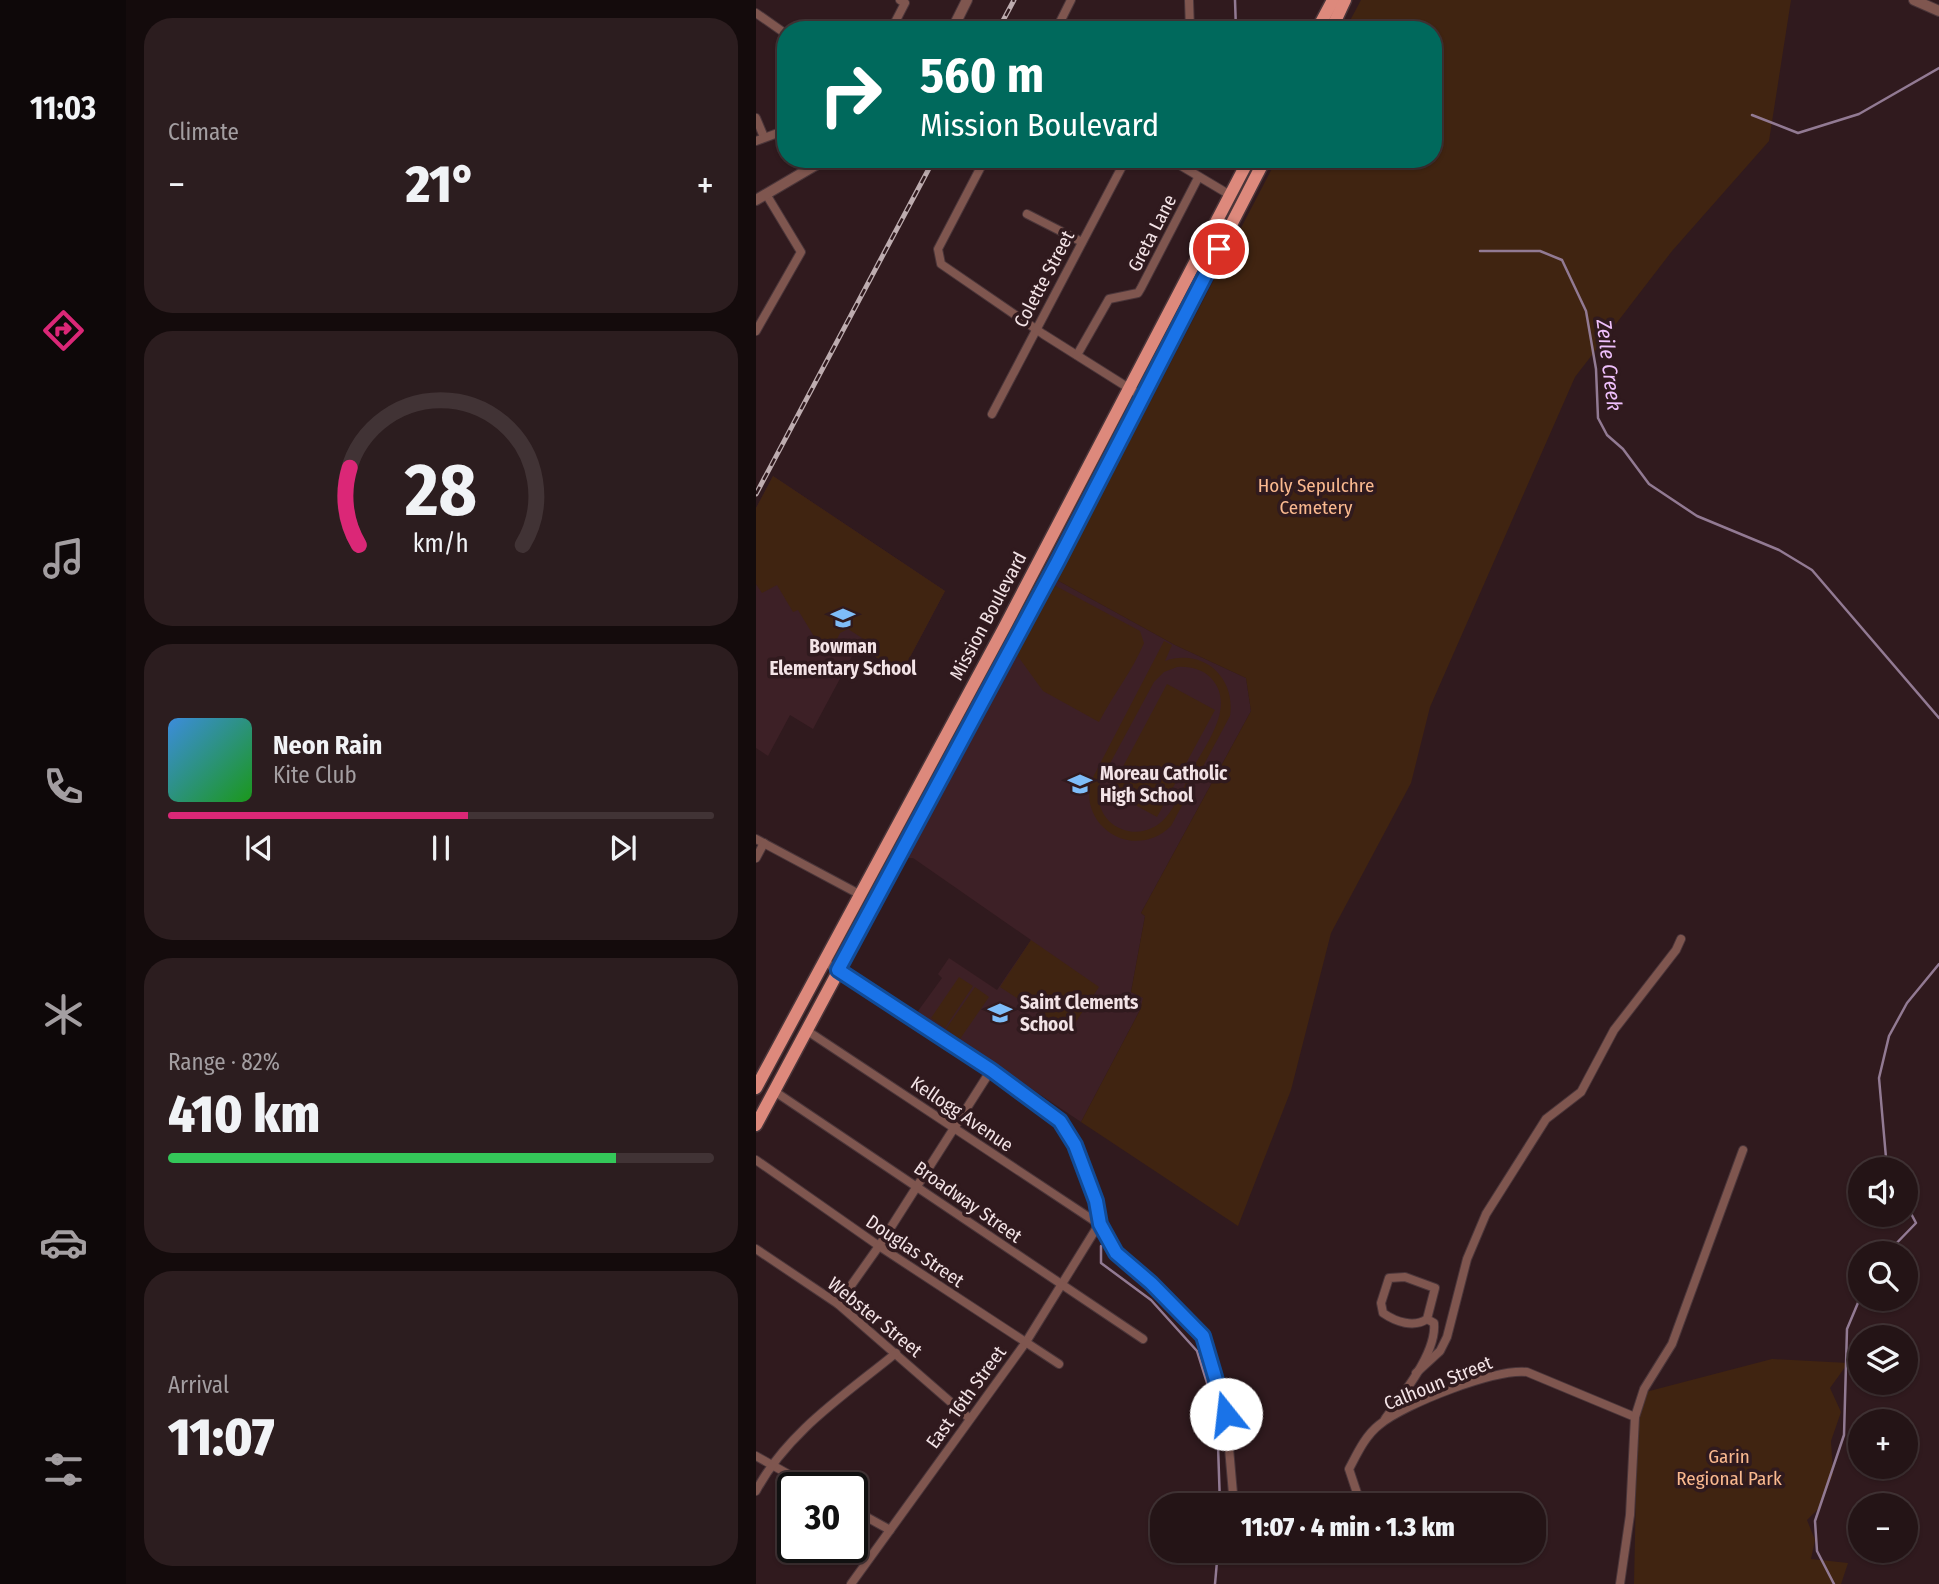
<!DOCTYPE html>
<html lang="en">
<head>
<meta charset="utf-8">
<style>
	body { margin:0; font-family:"Fira Sans Condensed",sans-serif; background:#2c1d1f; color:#f1f3f6; height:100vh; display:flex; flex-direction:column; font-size:26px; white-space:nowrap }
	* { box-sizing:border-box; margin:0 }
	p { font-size:23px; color:#a39ea1 }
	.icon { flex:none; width:38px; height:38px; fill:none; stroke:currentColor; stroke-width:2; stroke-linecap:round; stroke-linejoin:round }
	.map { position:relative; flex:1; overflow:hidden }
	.drawer { display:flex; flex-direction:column; gap:18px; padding:18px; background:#140b0c; width:630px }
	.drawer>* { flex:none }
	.top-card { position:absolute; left:21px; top:21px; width:665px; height:147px; border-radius:28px; box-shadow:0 2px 5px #0004,0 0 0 2px #413335; background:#00695c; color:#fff; overflow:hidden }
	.controls { position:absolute; left:1092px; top:1157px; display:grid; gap:14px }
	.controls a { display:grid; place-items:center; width:70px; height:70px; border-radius:50%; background:#241416; box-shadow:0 2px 5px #0004,0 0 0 2px #413335; font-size:35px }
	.speed { position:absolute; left:21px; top:1472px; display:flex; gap:14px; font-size:35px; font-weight:700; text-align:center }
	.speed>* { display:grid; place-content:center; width:91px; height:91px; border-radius:50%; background:#241416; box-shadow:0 2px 5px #0004,0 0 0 2px #413335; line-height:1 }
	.speed .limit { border:4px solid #111; border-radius:10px; background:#fff; color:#111 }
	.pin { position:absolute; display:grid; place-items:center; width:60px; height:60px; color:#fff; margin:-30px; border:4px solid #fff; border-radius:50%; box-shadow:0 2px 7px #0007 }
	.me { position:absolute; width:77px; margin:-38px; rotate:344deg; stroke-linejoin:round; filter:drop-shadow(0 0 5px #0008) }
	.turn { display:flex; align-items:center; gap:24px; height:147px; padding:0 28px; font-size:32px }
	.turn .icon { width:91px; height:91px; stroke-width:2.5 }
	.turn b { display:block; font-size:49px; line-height:60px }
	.big { font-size:52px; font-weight:800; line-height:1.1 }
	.drawer .widget { flex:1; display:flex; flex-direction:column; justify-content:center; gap:10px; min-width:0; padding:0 24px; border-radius:28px; background:#2c1d1f }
	.drawer .dial { align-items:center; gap:0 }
	.dial svg { height:182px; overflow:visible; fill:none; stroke:#413335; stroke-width:7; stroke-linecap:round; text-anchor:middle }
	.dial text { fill:#f1f3f6; stroke:none }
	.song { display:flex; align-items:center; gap:21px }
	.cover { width:84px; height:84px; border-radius:10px; background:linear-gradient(135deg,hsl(210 70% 55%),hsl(120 70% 35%)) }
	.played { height:7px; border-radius:4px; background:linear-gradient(90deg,#db2777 55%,#413335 55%) }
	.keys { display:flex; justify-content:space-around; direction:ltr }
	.heat { display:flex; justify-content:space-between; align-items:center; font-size:38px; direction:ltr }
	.charge { height:10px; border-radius:5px; background:linear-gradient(90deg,#34c759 82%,#413335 0) }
	.trip { position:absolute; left:394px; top:1493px; width:396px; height:70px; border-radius:28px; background:#241416; box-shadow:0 2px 5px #0004,0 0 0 2px #413335; font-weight:800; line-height:70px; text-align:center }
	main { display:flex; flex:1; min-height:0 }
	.tabs { display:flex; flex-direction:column; width:126px; justify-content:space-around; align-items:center; background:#0e0809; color:#a39ea1 }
	.tabs .icon { width:49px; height:49px }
	.tabs .active { color:#db2777 }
	.tabs b { font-size:32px; color:#f1f3f6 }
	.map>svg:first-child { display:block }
	.built { fill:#3d2026 }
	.green { fill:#402411; fill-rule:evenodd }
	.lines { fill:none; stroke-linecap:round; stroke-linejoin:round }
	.stream { stroke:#927a93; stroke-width:2.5 }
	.minor-casing { stroke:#4b363a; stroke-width:10 }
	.tertiary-casing { stroke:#4b363a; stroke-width:12 }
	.primary-casing { stroke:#4b363a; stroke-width:15 }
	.minor { stroke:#7f564f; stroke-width:8 }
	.tertiary { stroke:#7f564f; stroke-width:10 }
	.primary { stroke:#dd897c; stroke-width:12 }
	.rail-casing { stroke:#bdacaf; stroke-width:5 }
	.rail { stroke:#301a1e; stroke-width:2.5; stroke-dasharray:8; stroke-linecap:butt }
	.route-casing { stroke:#114b97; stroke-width:18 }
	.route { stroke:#1a73e8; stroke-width:12 }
	.labels { text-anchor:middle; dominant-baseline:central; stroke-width:7; stroke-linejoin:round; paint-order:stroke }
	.street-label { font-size:19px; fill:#f3e3e6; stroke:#301a1e }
	.park-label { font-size:19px; fill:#fab98f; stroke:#301a1e }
	.poi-label { font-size:19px; font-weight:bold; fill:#f3e3e6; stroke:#301a1e; text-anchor:start }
	.water-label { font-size:21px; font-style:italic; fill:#efc0fc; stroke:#301a1e }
</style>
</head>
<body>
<main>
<nav class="tabs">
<b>11:03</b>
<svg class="icon active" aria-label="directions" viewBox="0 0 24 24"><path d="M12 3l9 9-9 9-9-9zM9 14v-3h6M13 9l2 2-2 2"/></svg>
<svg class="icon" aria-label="music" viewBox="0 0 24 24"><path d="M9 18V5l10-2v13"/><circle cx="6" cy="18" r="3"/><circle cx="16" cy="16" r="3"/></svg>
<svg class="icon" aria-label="phone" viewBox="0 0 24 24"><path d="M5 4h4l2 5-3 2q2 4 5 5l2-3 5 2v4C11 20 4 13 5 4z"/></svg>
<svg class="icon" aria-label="climate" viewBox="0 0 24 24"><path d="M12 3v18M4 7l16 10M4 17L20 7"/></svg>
<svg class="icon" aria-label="car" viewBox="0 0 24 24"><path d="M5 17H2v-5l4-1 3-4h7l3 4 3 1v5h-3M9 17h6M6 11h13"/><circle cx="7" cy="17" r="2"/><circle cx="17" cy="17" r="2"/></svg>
<svg class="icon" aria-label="filters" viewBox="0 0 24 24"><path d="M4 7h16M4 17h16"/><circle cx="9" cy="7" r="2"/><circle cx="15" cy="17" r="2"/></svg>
</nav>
<section class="drawer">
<div class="widget"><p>Climate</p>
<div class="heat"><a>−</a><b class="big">21°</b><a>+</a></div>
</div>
<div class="widget dial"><svg viewBox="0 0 100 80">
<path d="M14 69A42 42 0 1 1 86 69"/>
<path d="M14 69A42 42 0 0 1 10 35" stroke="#db2777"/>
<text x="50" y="56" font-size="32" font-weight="700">28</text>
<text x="50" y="72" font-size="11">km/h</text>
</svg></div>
<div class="widget">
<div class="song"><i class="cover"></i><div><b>Neon Rain</b><p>Kite Club</p></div></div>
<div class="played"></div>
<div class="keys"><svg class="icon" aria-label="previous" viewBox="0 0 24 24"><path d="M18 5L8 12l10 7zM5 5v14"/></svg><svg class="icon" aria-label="pause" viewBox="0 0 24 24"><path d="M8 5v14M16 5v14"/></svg><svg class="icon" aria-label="next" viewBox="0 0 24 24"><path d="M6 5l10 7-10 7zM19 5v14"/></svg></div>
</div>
<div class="widget"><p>Range · 82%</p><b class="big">410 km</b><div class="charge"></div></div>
<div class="widget"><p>Arrival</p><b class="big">11:07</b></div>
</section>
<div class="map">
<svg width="1183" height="1584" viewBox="0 0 1183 1584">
	<rect width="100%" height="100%" fill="#301a1e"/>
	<g class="built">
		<polygon points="17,476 189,591 145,674 102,645 57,729 34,715 12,756 0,748 0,508"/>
		<polygon points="301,580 419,645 490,678 495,711 385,913 389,916 375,992 388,998 384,1010 325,1122 164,1014 162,1011 186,978 182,974 193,958 241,990 275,940 157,858 152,858"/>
	</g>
	<g class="green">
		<polygon points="605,0 1035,0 1013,141 916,251 819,377 674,707 655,783 575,933 535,1090 482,1226 325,1122 384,1010 387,998 375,992 389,916 385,913 495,711 490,678 419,645 301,580 521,159 677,159 677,30 589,30"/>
		<polygon points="17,476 189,591 145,674 102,645 106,638 92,629 84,633 78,645 59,638 42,610 37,612 21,585 6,593 0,584 0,508"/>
		<path d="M298,585L384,631L388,643C377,670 357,695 343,722L287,691L261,655Z"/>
		<path d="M408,641L416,645L409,661C447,648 480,677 474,716L415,826C381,860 325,831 334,783ZM421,667C434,666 446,669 455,678C481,706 449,745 436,770C426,789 417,817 398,827C384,835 365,833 353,821C342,810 341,796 344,782L398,682L408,672Z"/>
		<polygon points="411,684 459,710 401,817 354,791"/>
		<polygon points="275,940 343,987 313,1032 244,987"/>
		<polygon points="203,977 217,986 189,1028 175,1018"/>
		<polygon points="219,987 233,997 204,1039 190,1029"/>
		<polygon points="1016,1359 1092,1363 1074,1388 1085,1412 1075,1441 1077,1474 1064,1507 1051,1520 1059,1540 1055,1559 1092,1563 1085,1584 878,1584 882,1394"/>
	</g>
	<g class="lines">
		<g class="stream">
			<polyline points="479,0 480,30"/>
			<polyline points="996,115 1042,133 1103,114 1183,68"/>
			<polyline points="724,251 784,251 806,260 830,311 840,369 842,418 851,435 867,449 893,484 941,516 1023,550 1056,570 1183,718"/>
			<polyline points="1131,1169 1123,1078 1133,1036 1151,1003 1183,964"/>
			<polyline points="345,1246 345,1263 395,1300 441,1351 461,1415 464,1505"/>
			<polyline points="1131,1253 1160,1223 1150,1204"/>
			<polyline points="459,1584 462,1550"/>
			<polyline points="1078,1584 1061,1551 1059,1521 1088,1435 1091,1329 1104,1298"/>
		</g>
		<g class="minor-casing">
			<g id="minor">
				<polyline points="433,0 434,30"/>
				<polyline points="0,13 30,34"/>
				<polyline points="135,30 149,3 144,0"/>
				<polyline points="300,30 315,0"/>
				<polyline points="0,118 8,137"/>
				<polyline points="0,141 30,130"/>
				<polyline points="229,159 182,249 185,264 287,334 387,397"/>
				<polyline points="422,164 474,195"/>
				<polyline points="271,214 326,242"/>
				<polyline points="0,331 45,252 10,194"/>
				<polyline points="321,355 353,299 382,293 385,288 442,178"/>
				<polyline points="236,414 370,159"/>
				<polyline points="0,839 103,894"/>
				<polyline points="0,858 8,843"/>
				<polyline points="68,961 274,1098 311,1129 340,1201 343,1224 360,1253 395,1283 447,1336 470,1414 478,1505"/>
				<polyline points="50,1030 343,1224 270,1342 95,1584"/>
				<polyline points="18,1091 387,1339"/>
				<polyline points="0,1160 123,1246 303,1364"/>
				<polyline points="0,1249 82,1304 213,1418"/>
				<polyline points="82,1304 123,1246 235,1070"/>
				<polyline points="660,1373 684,1351 691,1337 711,1259 730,1214 790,1119 825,1092 858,1030 920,950 925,939"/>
				<path d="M629,1419C646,1395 681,1353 678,1323L671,1319L679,1288L649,1277L633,1278L625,1303L627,1313C640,1322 658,1328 671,1319"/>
				<polyline points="0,1456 57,1488"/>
				<path d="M0,1491C31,1432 90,1394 140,1353"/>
				<path d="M605,1505L593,1469C601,1454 609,1436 623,1425C650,1403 738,1369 771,1372L879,1417"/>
				<polyline points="96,1509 134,1530"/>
				<polyline points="864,1584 874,1515 879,1417 888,1389 916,1344 987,1150"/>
			</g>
		</g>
		<g class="tertiary-casing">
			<g id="tertiary">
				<polyline points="1158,0 1183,11"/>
				<polyline points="196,30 211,0"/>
				<polyline points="0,200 70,159"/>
			</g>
		</g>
		<g class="primary-casing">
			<g id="primary">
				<polyline points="561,30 577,0"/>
				<polyline points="575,30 589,0"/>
				<polyline points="0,1088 248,628 493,159"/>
				<polyline points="0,1125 302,561 509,159"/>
			</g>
		</g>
		<use href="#minor" class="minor"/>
		<use href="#tertiary" class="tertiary"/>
		<use href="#primary" class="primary"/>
		<g class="rail-casing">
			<g id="rail">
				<polyline points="242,30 258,0"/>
				<polyline points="0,494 178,159"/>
			</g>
		</g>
		<use href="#rail" class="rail"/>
	</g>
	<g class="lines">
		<g class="route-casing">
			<polyline id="route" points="463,249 302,561 82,970 235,1070 304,1121 319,1145 340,1201 344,1224 360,1253 395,1283 447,1336 470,1414"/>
		</g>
		<use href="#route" class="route"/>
	</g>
	<defs>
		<g id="school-bare" transform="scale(1.89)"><path d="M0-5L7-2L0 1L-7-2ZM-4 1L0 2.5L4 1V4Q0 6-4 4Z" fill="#7ebdf9" stroke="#301a1e" stroke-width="2.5" paint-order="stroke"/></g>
	</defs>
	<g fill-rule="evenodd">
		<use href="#school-bare" x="87" y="618"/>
		<use href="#school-bare" x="324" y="784"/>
		<use href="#school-bare" x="244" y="1013"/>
	</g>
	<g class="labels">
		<g class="street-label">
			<text transform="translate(396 233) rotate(-63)">Greta Lane</text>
			<text transform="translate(288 279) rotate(-62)">Colette Street</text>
			<text transform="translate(232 616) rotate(-62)">Mission Boulevard</text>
			<text transform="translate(206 1114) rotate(34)">Kellogg Avenue</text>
			<text transform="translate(212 1202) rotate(35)">Broadway Street</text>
			<text transform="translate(159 1251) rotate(34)">Douglas Street</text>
			<text transform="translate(119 1317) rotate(39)">Webster Street</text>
			<text transform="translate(682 1383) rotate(-22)">Calhoun Street</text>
			<text transform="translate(210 1397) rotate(-54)">East 16th Street</text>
		</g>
		<g class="park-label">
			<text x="560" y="485">Holy Sepulchre<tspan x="560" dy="22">Cemetery</tspan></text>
			<text x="973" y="1456">Garin<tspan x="973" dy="22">Regional Park</tspan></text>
		</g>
		<g class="poi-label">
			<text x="87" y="646" text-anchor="middle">Bowman<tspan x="87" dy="22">Elementary School</tspan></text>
			<text x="344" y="773">Moreau Catholic<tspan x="344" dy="22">High School</tspan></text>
			<text x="264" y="1002">Saint Clements<tspan x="264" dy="22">School</tspan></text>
		</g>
		<g class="water-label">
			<text transform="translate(853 365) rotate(83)">Zeile Creek</text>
		</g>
	</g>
</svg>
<div class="controls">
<a><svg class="icon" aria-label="sound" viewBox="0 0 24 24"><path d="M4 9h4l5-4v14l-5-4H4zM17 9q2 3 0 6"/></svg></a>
<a><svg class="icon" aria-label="search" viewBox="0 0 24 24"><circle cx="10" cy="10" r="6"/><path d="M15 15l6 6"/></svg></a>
<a><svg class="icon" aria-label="layers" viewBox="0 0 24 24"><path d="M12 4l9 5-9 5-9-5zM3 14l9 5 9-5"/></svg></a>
<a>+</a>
<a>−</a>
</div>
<div class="speed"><div class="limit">30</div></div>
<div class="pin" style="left:463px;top:249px;background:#d93025"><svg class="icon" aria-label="arrive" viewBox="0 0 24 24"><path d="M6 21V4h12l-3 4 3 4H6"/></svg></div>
<svg class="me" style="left:470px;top:1414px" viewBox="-20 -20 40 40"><circle r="19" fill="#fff"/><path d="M0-13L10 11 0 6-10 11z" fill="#1a73e8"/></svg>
<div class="trip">11:07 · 4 min · 1.3 km</div>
<div class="top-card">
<div class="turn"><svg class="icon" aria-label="right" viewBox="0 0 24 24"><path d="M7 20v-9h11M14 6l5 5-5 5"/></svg><div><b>560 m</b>Mission Boulevard</div></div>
</div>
</div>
</main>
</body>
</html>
